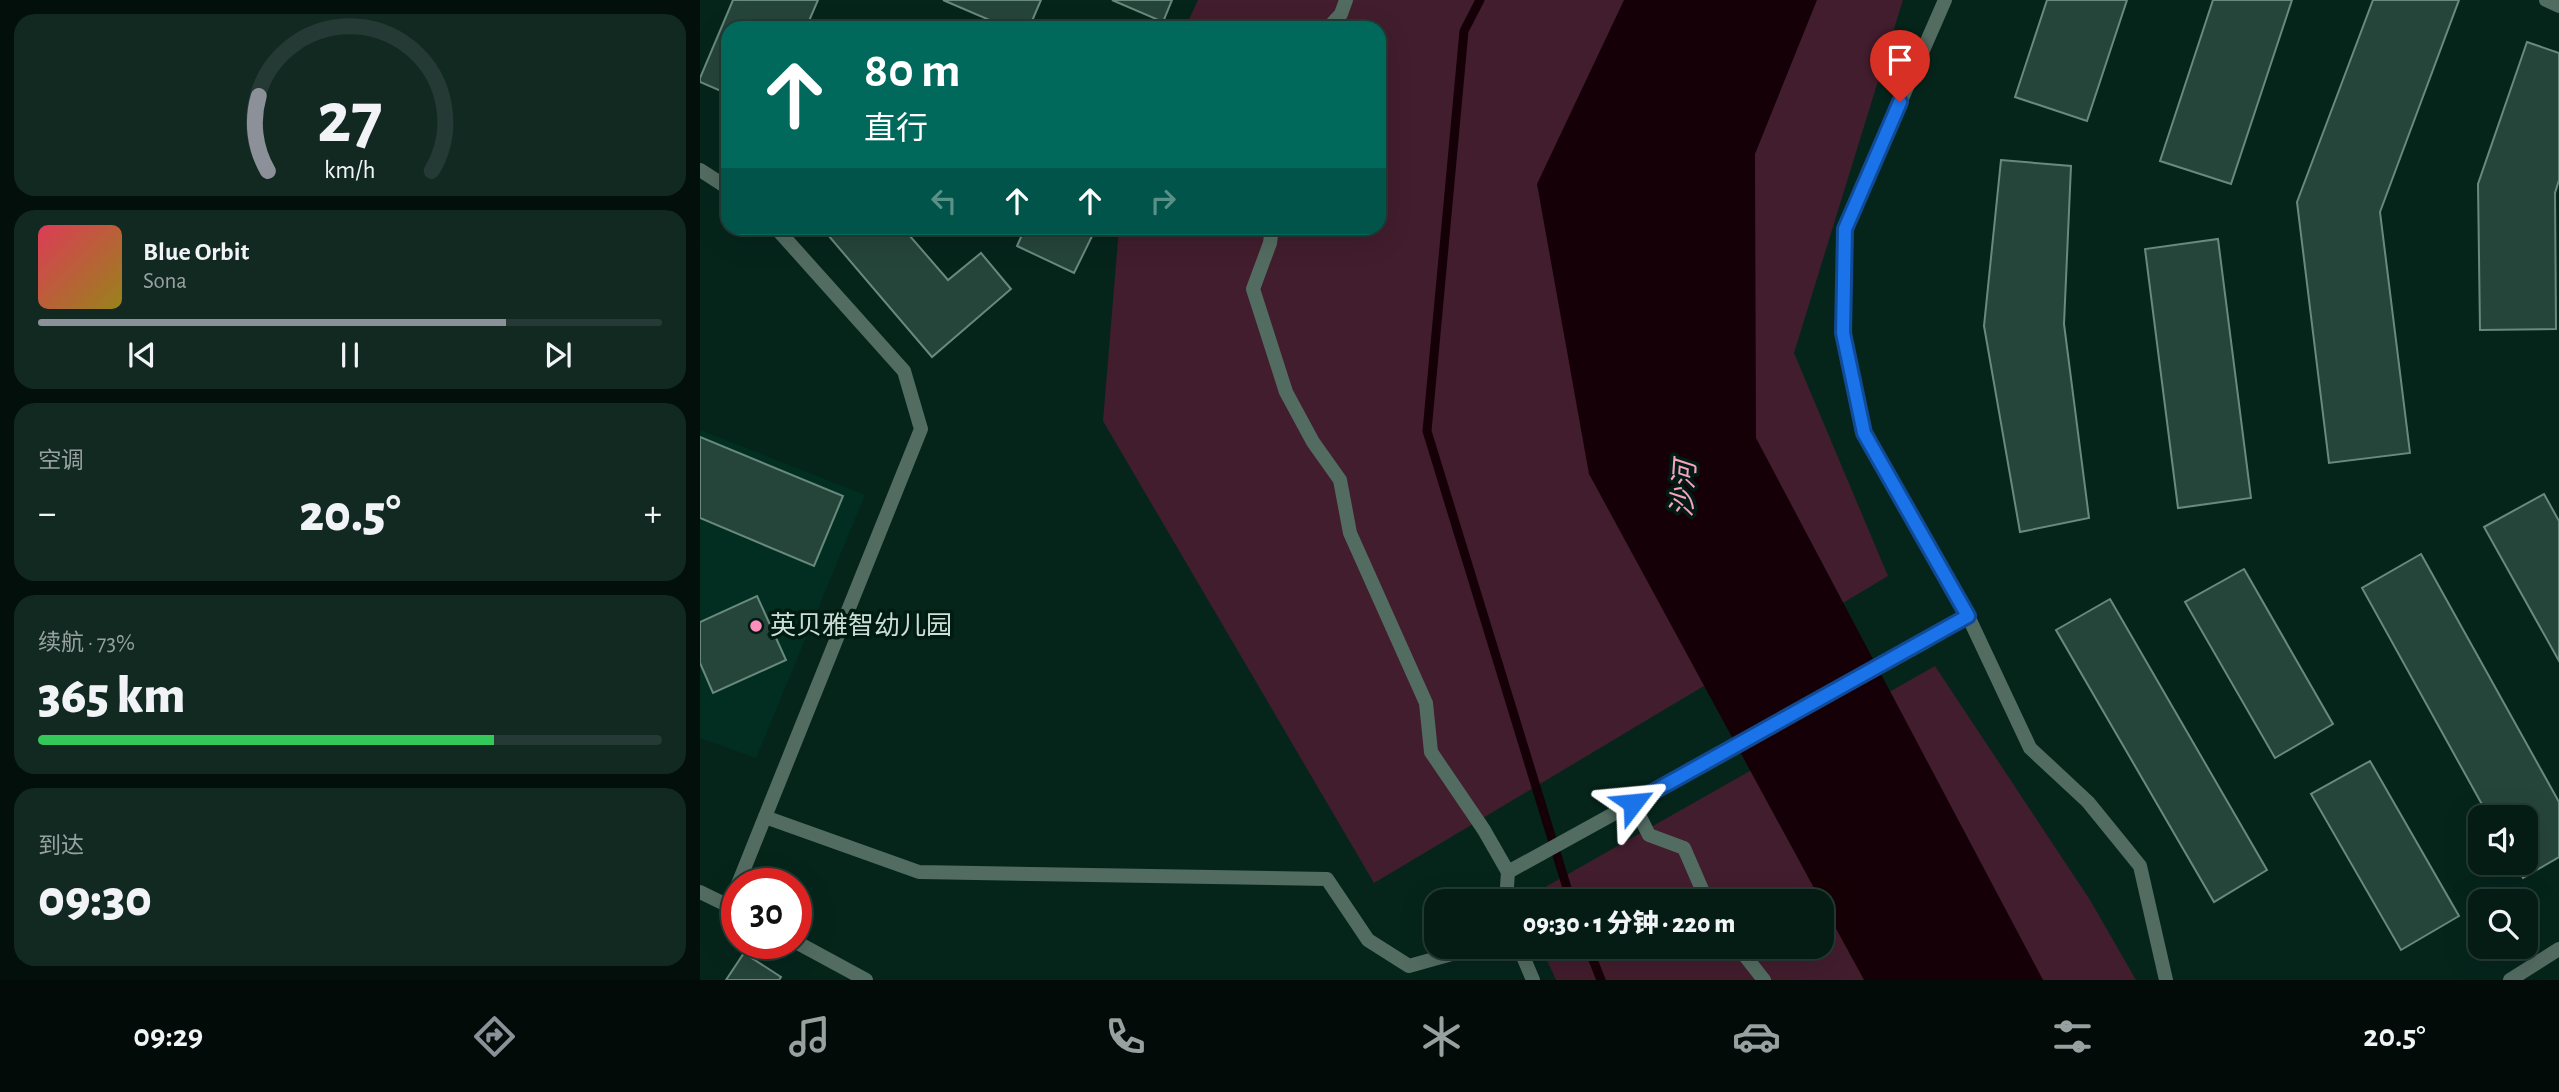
<!DOCTYPE html>
<html lang="zh">
<head>
<meta charset="utf-8">
<style>
	body { margin:0; font-family:"Alegreya Sans","Noto Sans SC",sans-serif; background:#122922; color:#f1f3f6; height:100vh; display:flex; flex-direction:column; font-size:26px; white-space:nowrap }
	* { box-sizing:border-box; margin:0 }
	p { font-size:23px; color:#97a1a0 }
	.icon { flex:none; width:38px; height:38px; fill:none; stroke:currentColor; stroke-width:2; stroke-linecap:round; stroke-linejoin:round }
	.map { position:relative; flex:1; overflow:hidden }
	.panel { display:flex; flex-direction:column; gap:14px; padding:14px; background:#020f0b; width:700px }
	.panel>* { flex:none }
	.banner { position:absolute; left:21px; top:21px; width:665px; height:214px; border-radius:21px; box-shadow:0 7px 28px #0002,0 0 0 2px #253a34; background:#00695c; color:#fff; overflow:hidden }
	.controls { position:absolute; left:1768px; top:805px; display:grid; gap:14px }
	.controls a { display:grid; place-items:center; width:70px; height:70px; border-radius:14px; background:#041c14; box-shadow:0 7px 28px #0002,0 0 0 2px #253a34; font-size:35px }
	.speed { position:absolute; left:21px; top:868px; display:flex; gap:14px; font-size:35px; font-weight:700; text-align:center }
	.speed>* { display:grid; place-content:center; width:91px; height:91px; border-radius:50%; background:#041c14; box-shadow:0 7px 28px #0002,0 0 0 2px #253a34; line-height:1 }
	.speed .limit { border:10px solid #d22; background:#fff; color:#111 }
	.pin { position:absolute; display:grid; place-items:center; width:60px; height:60px; color:#fff; margin:-72px -30px; border-radius:50% 50% 50% 0; rotate:-45deg; box-shadow:0 0 7px #0007 }
	.pin .icon { rotate:45deg }
	.me { position:absolute; width:77px; margin:-38px; rotate:61deg; stroke-linejoin:round; filter:drop-shadow(0 0 5px #0008) }
	.turn { display:flex; align-items:center; gap:24px; height:147px; padding:0 28px; font-size:32px }
	.turn .icon { width:91px; height:91px; stroke-width:2.5 }
	.turn b { display:block; font-size:49px; line-height:60px }
	.lanes { display:flex; align-items:center; height:66px; padding:0 28px; background:#0003; justify-content:center; gap:35px; direction:ltr }
	.lanes .off { opacity:.35 }
	.big { font-size:52px; font-weight:800; line-height:1.1 }
	.panel .tile { flex:1; display:flex; flex-direction:column; justify-content:center; gap:10px; min-width:0; padding:0 24px; border-radius:21px; background:#122922 }
	.panel .dial { align-items:center; gap:0 }
	.dial svg { height:182px; overflow:visible; fill:none; stroke:#253a34; stroke-width:7; stroke-linecap:round; text-anchor:middle }
	.dial text { fill:#f1f3f6; stroke:none }
	.song { display:flex; align-items:center; gap:21px }
	.cover { width:84px; height:84px; border-radius:10px; background:linear-gradient(135deg,hsl(350 70% 55%),hsl(50 70% 35%)) }
	.played { height:7px; border-radius:4px; background:linear-gradient(90deg,#8c9099 75%,#253a34 75%) }
	.keys { display:flex; justify-content:space-around; direction:ltr }
	.heat { display:flex; justify-content:space-between; align-items:center; font-size:38px; direction:ltr }
	.charge { height:10px; border-radius:5px; background:linear-gradient(90deg,#34c759 73%,#253a34 0) }
	.trip { position:absolute; left:724px; top:889px; width:410px; height:70px; border-radius:21px; background:#041c14; box-shadow:0 7px 28px #0002,0 0 0 2px #253a34; font-weight:800; line-height:70px; text-align:center }
	.tabs { display:flex; height:112px; justify-content:space-around; align-items:center; background:#020b08; color:#97a1a0 }
	.tabs .icon { width:49px; height:49px }
	.tabs .current { color:#8c9099 }
	.tabs b { font-size:32px; color:#f1f3f6 }
	main { display:flex; flex:1; min-height:0 }
	.map>svg:first-child { display:block }
	.built { fill:#022e21 }
	.green { fill:#421d2d }
	.water { fill:#160007 }
	.lines { fill:none; stroke-linecap:round; stroke-linejoin:round }
	.stream { stroke:#160007; stroke-width:9 }
	.building { fill:#26453a; stroke:#688a7c; stroke-width:2 }
	.service { stroke:#536c62; stroke-width:14 }
	.pedestrian { stroke:#536c62; stroke-width:14 }
	.minor { stroke:#536c62; stroke-width:14 }
	.tertiary { stroke:#536c62; stroke-width:14 }
	.route-casing { stroke:#114b97; stroke-width:18 }
	.route { stroke:#1a73e8; stroke-width:12 }
	.poi-dot { fill:#fe8ebd; stroke:#001c12; stroke-width:2.5 }
	.labels { text-anchor:middle; dominant-baseline:central; stroke-width:7; stroke-linejoin:round; paint-order:stroke }
	.poi-label { font-size:26px; fill:#cdded7; stroke:#001c12; text-anchor:start }
	.water-label { font-size:28px; font-style:italic; fill:#f5a2c3; stroke:#001c12 }
</style>
</head>
<body>
<main>
<section class="panel">
<div class="tile dial"><svg viewBox="0 0 100 80">
<path d="M14 69A42 42 0 1 1 86 69"/>
<path d="M14 69A42 42 0 0 1 10 36" stroke="#8c9099"/>
<text x="50" y="56" font-size="32" font-weight="700">27</text>
<text x="50" y="72" font-size="11">km/h</text>
</svg></div>
<div class="tile">
<div class="song"><i class="cover"></i><div><b>Blue Orbit</b><p>Sona</p></div></div>
<div class="played"></div>
<div class="keys"><svg class="icon" aria-label="previous" viewBox="0 0 24 24"><path d="M18 5L8 12l10 7zM5 5v14"/></svg><svg class="icon" aria-label="pause" viewBox="0 0 24 24"><path d="M8 5v14M16 5v14"/></svg><svg class="icon" aria-label="next" viewBox="0 0 24 24"><path d="M6 5l10 7-10 7zM19 5v14"/></svg></div>
</div>
<div class="tile"><p>空调</p>
<div class="heat"><a>−</a><b class="big">20.5°</b><a>+</a></div>
</div>
<div class="tile"><p>续航 · 73%</p><b class="big">365 km</b><div class="charge"></div></div>
<div class="tile"><p>到达</p><b class="big">09:30</b></div>
</section>
<div class="map">
<svg width="1859" height="980" viewBox="0 0 1859 980">
	<rect width="100%" height="100%" fill="#05251b"/>
	<polygon class="built" points="0,430 165,495 56,758 0,738"/>
	<g class="green">
		<polygon points="498,0 1203,0 1094,353 1188,576 674,883 403,421 419,228 679,228 679,28 485,28"/>
		<polygon points="1235,666 1390,900 1436,980 856,980 841,947 1122,947 1122,901 834,901 833,894"/>
	</g>
	<polygon class="water" points="924,0 1117,0 1055,154 1056,438 1343,980 1164,980 889,474 837,184"/>
	<g class="lines">
		<g class="stream">
			<polyline points="780,0 764,31 727,431 871,901"/>
			<polyline points="888,947 901,980"/>
		</g>
	</g>
	<g class="building">
		<polygon points="33,0 118,0 106,28 28,28 28,94 0,82 0,78"/>
		<polygon points="243,0 341,0 329,28 308,28"/>
		<polygon points="412,0 472,0 463,22"/>
		<polygon points="1347,0 1427,0 1387,121 1315,97"/>
		<polygon points="1513,0 1592,0 1531,184 1460,161"/>
		<polygon points="1673,0 1759,0 1680,212 1710,453 1629,463 1597,202"/>
		<polygon points="1827,42 1859,53 1859,180 1855,193 1856,329 1780,330 1778,184"/>
		<polygon points="1301,160 1371,166 1364,324 1389,518 1320,532 1284,326"/>
		<polygon points="122,228 203,228 248,280 281,253 311,289 232,357"/>
		<polygon points="325,228 396,228 374,273 317,246"/>
		<polygon points="1518,239 1551,498 1478,508 1445,249"/>
		<polygon points="0,437 143,496 114,566 0,518"/>
		<polygon points="1844,494 1859,521 1859,661 1784,527"/>
		<polygon points="1721,554 1859,802 1859,857 1823,878 1814,863 1825,863 1825,817 1789,817 1662,588"/>
		<polygon points="1544,569 1633,724 1575,758 1485,602"/>
		<polygon points="57,596 86,660 13,693 0,663 0,622"/>
		<polygon points="1410,599 1567,870 1514,902 1356,630"/>
		<polygon points="1670,761 1759,916 1701,950 1611,794"/>
		<polygon points="44,953 81,977 79,980 26,980"/>
	</g>
	<g class="lines">
		<polyline class="service" points="65,817 219,872 627,879 668,940 709,966 759,952 765,947"/>
		<g class="pedestrian">
			<polyline points="628,28 641,14 646,0"/>
			<polyline points="572,228 570,243 553,289 586,392 613,442 640,480 650,533 726,703 731,752 784,830 808,872"/>
			<polyline points="933,803 949,835 984,848 1007,901"/>
			<polyline points="1038,947 1064,980"/>
		</g>
		<g class="minor">
			<polyline points="1245,0 1145,229 1143,333 1164,433 1268,616 1330,748 1388,802 1440,866 1466,980"/>
			<polyline points="1846,0 1859,6"/>
			<polyline points="0,170 28,188"/>
			<polyline points="38,884 221,429 204,371 76,228"/>
			<polyline points="806,901 808,872 1225,642 1268,616"/>
			<polyline points="819,947 833,980"/>
			<polyline points="1810,980 1859,949"/>
		</g>
		<g class="tertiary">
			<polyline points="0,892 37,910"/>
			<polyline points="96,942 166,980"/>
		</g>
	</g>
	<g class="lines">
		<g class="route-casing">
			<polyline id="route" points="933,803 1268,616 1164,433 1143,333 1145,229 1200,102"/>
		</g>
		<use href="#route" class="route"/>
	</g>
	<circle class="poi-dot" cx="56" cy="626" r="7"/>
	<g class="labels">
		<g class="poi-label">
			<text x="70" y="626">英贝雅智幼儿园</text>
		</g>
		<g class="water-label">
			<text transform="translate(985 489) rotate(-86)">沙河</text>
		</g>
	</g>
</svg>
<div class="controls">
<a><svg class="icon" aria-label="sound" viewBox="0 0 24 24"><path d="M4 9h4l5-4v14l-5-4H4zM17 9q2 3 0 6"/></svg></a>
<a><svg class="icon" aria-label="search" viewBox="0 0 24 24"><circle cx="10" cy="10" r="6"/><path d="M15 15l6 6"/></svg></a>
</div>
<div class="speed"><div class="limit">30</div></div>
<div class="pin" style="left:1200px;top:102px;background:#d93025"><svg class="icon" aria-label="arrive" viewBox="0 0 24 24"><path d="M6 21V4h12l-3 4 3 4H6"/></svg></div>
<svg class="me" style="left:933px;top:803px" viewBox="-20 -20 40 40"><path d="M0-17L14 15 0 8-14 15z" fill="#1a73e8" stroke="#fff" stroke-width="4"/></svg>
<div class="trip">09:30 · 1 分钟 · 220 m</div>
<div class="banner">
<div class="turn"><svg class="icon" aria-label="ahead" viewBox="0 0 24 24"><path d="M12 20V5M6 11l6-6 6 6"/></svg><div><b>80 m</b>直行</div></div>
<div class="lanes"><svg class="icon off" aria-label="left" viewBox="0 0 24 24"><path d="M17 20v-9H6M10 6l-5 5 5 5"/></svg><svg class="icon" aria-label="ahead" viewBox="0 0 24 24"><path d="M12 20V5M6 11l6-6 6 6"/></svg><svg class="icon" aria-label="ahead" viewBox="0 0 24 24"><path d="M12 20V5M6 11l6-6 6 6"/></svg><svg class="icon off" aria-label="right" viewBox="0 0 24 24"><path d="M7 20v-9h11M14 6l5 5-5 5"/></svg></div>
</div>
</div>
</main>
<nav class="tabs">
<b>09:29</b>
<svg class="icon current" aria-label="directions" viewBox="0 0 24 24"><path d="M12 3l9 9-9 9-9-9zM9 14v-3h6M13 9l2 2-2 2"/></svg>
<svg class="icon" aria-label="music" viewBox="0 0 24 24"><path d="M9 18V5l10-2v13"/><circle cx="6" cy="18" r="3"/><circle cx="16" cy="16" r="3"/></svg>
<svg class="icon" aria-label="phone" viewBox="0 0 24 24"><path d="M5 4h4l2 5-3 2q2 4 5 5l2-3 5 2v4C11 20 4 13 5 4z"/></svg>
<svg class="icon" aria-label="climate" viewBox="0 0 24 24"><path d="M12 3v18M4 7l16 10M4 17L20 7"/></svg>
<svg class="icon" aria-label="car" viewBox="0 0 24 24"><path d="M5 17H2v-5l4-1 3-4h7l3 4 3 1v5h-3M9 17h6M6 11h13"/><circle cx="7" cy="17" r="2"/><circle cx="17" cy="17" r="2"/></svg>
<svg class="icon" aria-label="filters" viewBox="0 0 24 24"><path d="M4 7h16M4 17h16"/><circle cx="9" cy="7" r="2"/><circle cx="15" cy="17" r="2"/></svg>
<b>20.5°</b>
</nav>
</body>
</html>
